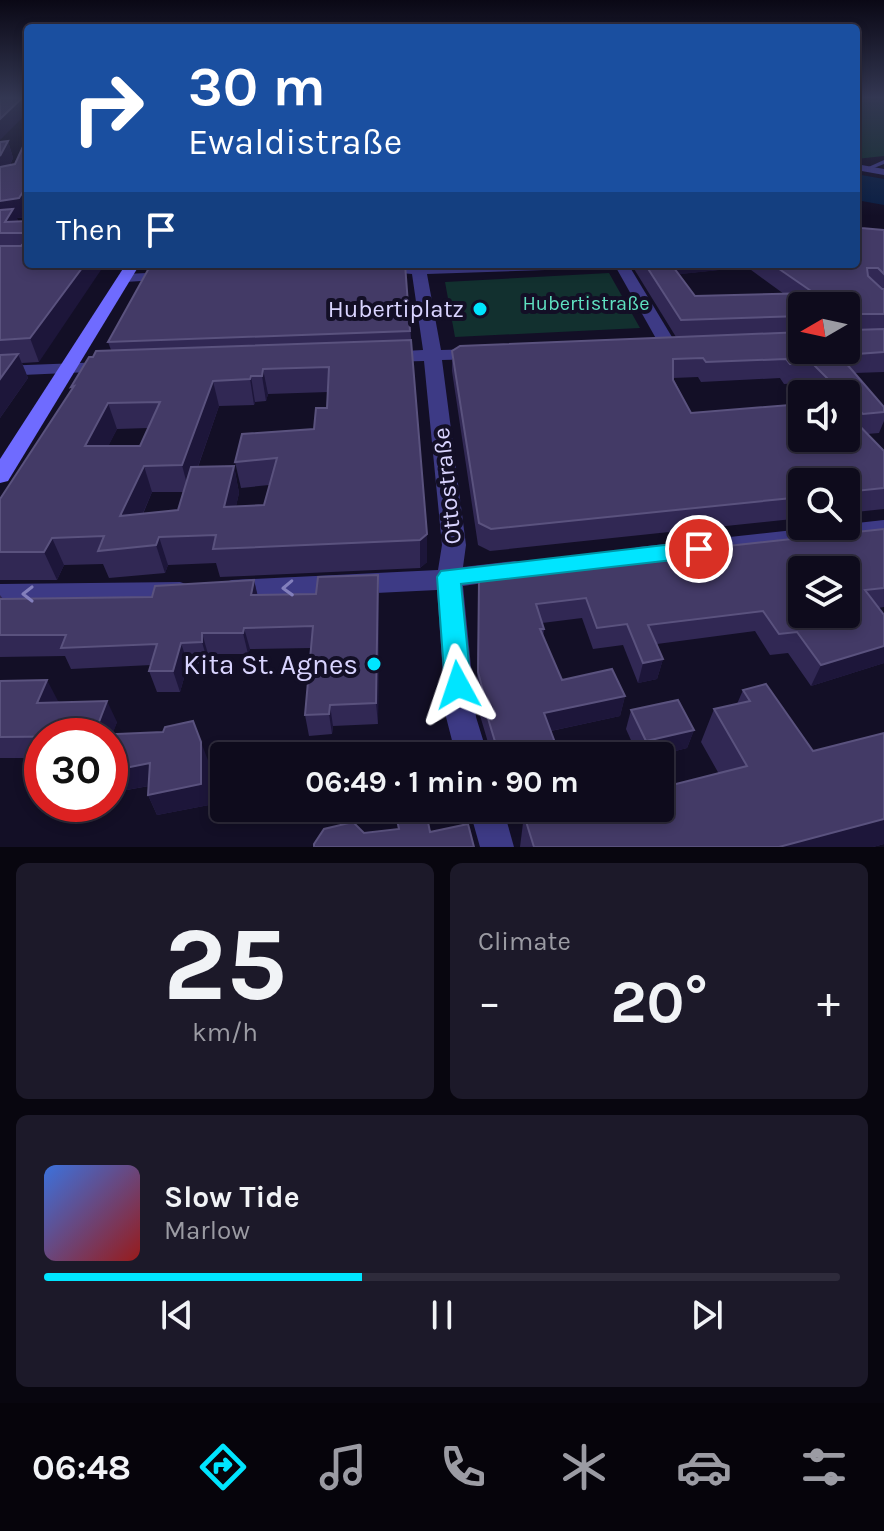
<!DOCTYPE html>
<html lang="en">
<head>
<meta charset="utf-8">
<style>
	body { margin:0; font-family:Karla,sans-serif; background:#1c1929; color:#f1f3f6; height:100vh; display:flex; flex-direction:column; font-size:30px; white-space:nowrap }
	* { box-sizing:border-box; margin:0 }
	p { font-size:26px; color:#9b9ba3 }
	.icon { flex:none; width:44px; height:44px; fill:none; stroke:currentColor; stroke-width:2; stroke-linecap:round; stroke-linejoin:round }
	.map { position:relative; height:847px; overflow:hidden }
	.side { display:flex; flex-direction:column; gap:16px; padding:16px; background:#08060f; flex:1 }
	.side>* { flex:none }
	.guide { position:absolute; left:24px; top:24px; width:836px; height:244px; border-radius:8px; box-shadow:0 4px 12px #0003,0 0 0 2px #2e2b3b; background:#1a4fa0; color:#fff; overflow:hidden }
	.needle { width:52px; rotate:261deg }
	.controls { position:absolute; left:788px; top:292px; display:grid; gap:16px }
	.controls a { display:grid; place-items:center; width:72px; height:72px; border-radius:8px; background:#0e0b1c; box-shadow:0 4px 12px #0003,0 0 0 2px #2e2b3b; font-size:40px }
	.speed { position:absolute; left:24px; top:718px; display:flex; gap:16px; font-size:40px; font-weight:700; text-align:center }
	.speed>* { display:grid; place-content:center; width:104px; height:104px; border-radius:50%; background:#0e0b1c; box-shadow:0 4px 12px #0003,0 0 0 2px #2e2b3b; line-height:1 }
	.speed .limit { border:12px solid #d22; background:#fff; color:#111 }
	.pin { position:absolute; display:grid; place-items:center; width:68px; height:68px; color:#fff; margin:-34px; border:4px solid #fff; border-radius:50%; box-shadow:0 2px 8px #0007 }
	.me { position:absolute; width:88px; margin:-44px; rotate:355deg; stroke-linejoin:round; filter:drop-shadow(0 0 6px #0008) }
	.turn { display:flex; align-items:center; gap:28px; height:168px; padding:0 32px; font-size:36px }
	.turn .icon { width:104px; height:104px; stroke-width:2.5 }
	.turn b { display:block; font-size:56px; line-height:68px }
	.then { display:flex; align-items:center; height:76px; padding:0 32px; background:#0003; gap:16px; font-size:30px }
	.big { font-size:60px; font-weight:700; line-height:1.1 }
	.side .tile { flex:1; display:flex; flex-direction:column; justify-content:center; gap:12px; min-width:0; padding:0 28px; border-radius:12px; background:#1c1929 }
	.side .dial { align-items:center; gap:0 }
	.dial b { font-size:104px; line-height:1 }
	.song { display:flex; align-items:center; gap:24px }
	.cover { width:96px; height:96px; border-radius:12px; background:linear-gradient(135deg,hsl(220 70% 55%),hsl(0 70% 35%)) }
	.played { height:8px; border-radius:4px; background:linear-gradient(90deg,#00e5ff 40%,#2e2b3b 40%) }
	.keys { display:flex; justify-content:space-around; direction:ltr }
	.heat { display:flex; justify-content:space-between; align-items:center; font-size:44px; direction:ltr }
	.side .tiles { flex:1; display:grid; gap:16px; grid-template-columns:1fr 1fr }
	.tile:last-child { grid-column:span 2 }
	.trip { position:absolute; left:210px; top:742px; width:464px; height:80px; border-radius:8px; background:#0e0b1c; box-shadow:0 4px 12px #0003,0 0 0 2px #2e2b3b; font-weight:700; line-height:80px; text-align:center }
	.tab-bar { display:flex; height:128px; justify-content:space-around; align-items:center; background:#06040b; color:#9b9ba3 }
	.tab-bar .icon { width:56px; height:56px }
	.tab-bar .current { color:#00e5ff }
	.tab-bar b { font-size:36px; color:#f1f3f6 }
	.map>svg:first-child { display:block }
	.green { fill:#12302f }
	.water { fill:#0a1f44 }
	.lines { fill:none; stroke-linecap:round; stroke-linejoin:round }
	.lane { fill:#3d3a85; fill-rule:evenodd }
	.street { fill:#3d3a85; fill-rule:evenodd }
	.secondary { fill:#6f6bff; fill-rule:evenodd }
	.wall { fill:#312854; fill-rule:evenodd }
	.shaded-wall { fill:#1d163a }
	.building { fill:#433a66; stroke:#5a527e; stroke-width:2; fill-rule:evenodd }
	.oneway { stroke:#837fbc }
	.route { fill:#00e5ff; stroke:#0095a6; stroke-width:2 }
	.poi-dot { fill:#00e5ff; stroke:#130f26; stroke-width:3 }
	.labels { text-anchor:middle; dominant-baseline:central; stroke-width:8; stroke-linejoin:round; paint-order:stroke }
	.far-park-label { font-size:20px; fill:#5fe0c0; stroke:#130f26 }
	.poi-label { font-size:24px; fill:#d9d4ff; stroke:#130f26; text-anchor:end }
	.street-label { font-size:24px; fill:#d9d4ff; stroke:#130f26 }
	.near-poi-label { font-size:28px; fill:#d9d4ff; stroke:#130f26; text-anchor:end }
</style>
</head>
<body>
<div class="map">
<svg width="884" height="847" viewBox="0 0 884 847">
	<rect width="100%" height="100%" fill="#130f26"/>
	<g class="green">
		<polygon points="856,97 884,97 884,156 856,159"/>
		<polygon points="609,273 640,328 455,337 445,282"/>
	</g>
	<polygon class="water" points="856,174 884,179 884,205 856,200"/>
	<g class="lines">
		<polygon class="lane" points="884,160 884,164 869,170 864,169"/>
		<g class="street">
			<polygon points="856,164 884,169 884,175 856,170"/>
			<polygon points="411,264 611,264 604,268 427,274 441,350 478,349 487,354 478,359 442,360 466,545 463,567 515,561 524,563 528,570 524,577 463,586 476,717 488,756 456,756 446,717 437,590 232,600 223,597 219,590 223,583 232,580 438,570 442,545 424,361 386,362 377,357 386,352 423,350 412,274 400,273 398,270"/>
			<polygon points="614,264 628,264 678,347 675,351 663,351"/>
			<polygon points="169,272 176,276 174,279 125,282 118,278 125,274"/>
			<polygon points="106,362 115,367 112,371 0,376 0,366"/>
			<polygon points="884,520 884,536 638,565 629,562 626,556 629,550 638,547"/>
			<polygon points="180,582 189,585 193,592 189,599 180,602 0,604 0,584"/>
			<polygon points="469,808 503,808 514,847 480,847"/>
		</g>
		<polygon class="secondary" points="126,264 140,264 8,481 0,483 0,459"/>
	</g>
	<g class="wall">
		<polygon points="8,141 13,158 10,165 26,217 17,218 18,222 28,221 39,362 22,363 28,378 0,418 0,142"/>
		<path d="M861,228L884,230V372L855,373L884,407V421L879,433L867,434L884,451V509L846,513V482H802V518L490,551L478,545L452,371V351L676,337L631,264H856ZM747,267L784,294L695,296L679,274ZM802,306L846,350H802ZM698,377L701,382L780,378L784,384L805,383L815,394H846V438L691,413L673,378Z"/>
		<path d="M158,264H405L427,534V562L420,568L220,577L216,563L168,565L165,573L109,578L103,564L64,565L57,580H0V499L72,390L71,387L93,357L111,350L108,342L159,268ZM328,392L327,408L314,429L235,462L241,488L269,485L264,505L236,506L239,493L234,466L198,467L219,406L254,405L255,402L266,401L268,394ZM148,428L140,446H108L117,429ZM152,492H183L178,510L143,514Z"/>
		<polygon points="884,529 884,607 878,608 884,615 884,663 811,686 788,653 770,655 755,631 657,644 663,659 657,679 638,683 623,645 593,649 582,618 542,623 544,629 543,637 562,680 625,696 620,716 551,731 560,756 492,756 479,712 479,701 477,692 479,581"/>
		<polygon points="378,575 379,596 378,724 333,726 332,734 309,736 305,715 311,648 250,649 248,654 208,654 208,663 188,664 180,692 157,692 149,671 151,665 71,669 65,656 0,657 0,595 3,599 152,597 254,580 257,595 316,594"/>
		<polygon points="0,681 117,722 112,734 209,763 209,805 157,815 148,795 149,786 110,793 110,736 42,736 42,758 0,758"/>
		<polygon points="743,690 813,751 884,844 873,847 520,847 524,815 660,808 719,774 701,742 714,709 737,704"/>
		<polygon points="631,710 694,730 687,748 656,756 638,756 626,729"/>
	</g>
	<g class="shaded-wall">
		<polygon points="23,97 28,97 28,112 0,140 0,119"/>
		<polygon points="8,141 13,158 3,179 0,169 0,156"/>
		<polygon points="28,184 28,213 26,217 17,218 20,228 0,221 0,201"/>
		<polygon points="85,264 105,264 39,362 30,338"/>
		<polygon points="666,264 748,264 747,267 664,276"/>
		<polygon points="18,354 28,378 0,418 0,379"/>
		<polygon points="263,369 268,394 266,401 262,376"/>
		<polygon points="251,376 255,402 254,405 250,379"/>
		<polygon points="213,381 219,406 189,492 182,465"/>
		<polygon points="108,403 117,429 95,473 85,446"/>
		<polygon points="144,466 152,492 130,543 120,516"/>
		<polygon points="234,466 239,493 230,534 224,507"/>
		<polygon points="427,534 427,562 420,568 420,540"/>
		<polygon points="159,537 168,565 165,573 156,545"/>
		<polygon points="52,538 64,565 57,580 44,552"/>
		<polygon points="378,575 379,596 378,724 376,703"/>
		<polygon points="254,580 259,601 251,595"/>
		<polygon points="244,628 250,649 248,654 243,633"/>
		<polygon points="202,633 208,654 208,663 202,642"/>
		<polygon points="181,643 188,664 180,692 173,671"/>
		<polygon points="884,646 884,663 811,686 821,665"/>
		<polygon points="663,659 657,679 638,683 643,663"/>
		<polygon points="47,680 58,701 48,724 37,703"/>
		<polygon points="625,696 620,716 541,733 544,713"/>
		<polygon points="107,701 117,722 110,741 95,736"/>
		<polygon points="330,705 333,726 332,734 329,714"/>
		<polygon points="694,730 687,748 656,756 641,756 646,741"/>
		<polygon points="201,742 209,763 209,805 157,815 148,795"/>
		<polygon points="514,744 512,756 497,756 497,748"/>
		<polygon points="150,763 159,784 110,793 110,771"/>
		<polygon points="884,819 884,844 873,847 779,847"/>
	</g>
	<g class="building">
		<polygon points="0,97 23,97 0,119"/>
		<polygon points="26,140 28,140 28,184 19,198 0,201 0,167 15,164"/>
		<polygon points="8,141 0,156 0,142"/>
		<polygon points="13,209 5,222 28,221 28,264 85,264 30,338 0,340 0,246 21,246 24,243 23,233 0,233 0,210"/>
		<polygon points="856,225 861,228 884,230 884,274 878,268 867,268 868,276 882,289 884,289 884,314 853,314 850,327 853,330 884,329 884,352 857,354 856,361 845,362 884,407 884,412 863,414 846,397 846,394 843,394 812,363 790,364 786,359 706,362 703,358 673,359 673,380 691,413 802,404 802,438 846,438 846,412 884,451 884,488 846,492 846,482 802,482 802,497 491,529 479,523 452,351 460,346 802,332 802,350 846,350 846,306 802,306 802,316 681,320 645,264 671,264 695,296 814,293 772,264 856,264"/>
		<polygon points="315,264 405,264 410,331 108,342 149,268"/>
		<path d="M411,340L427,534L420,540L213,549L216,535L159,537L156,545L98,551L104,536L52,538L44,552H0V499L74,386L71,387L89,357H93L96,351ZM329,367L327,408H316L314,429L242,434L235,462L277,458L264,505L224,507L234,466L191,467L178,510L120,516L144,466L182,465L213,381L250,379L251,376H262L263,369ZM160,402L140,446H85L108,403Z"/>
		<polygon points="18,354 0,379 0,355"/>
		<path d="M884,529V588L865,590L884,615V646L821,665L797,632L779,634L763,611L648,625L663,659L643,663L627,624L597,628L586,598L536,604L544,629H540L562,680L612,669L625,696L544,713L560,756H518L514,744L497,748L480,692L483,691L478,672L479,581L489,572ZM802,570H846V614H802Z"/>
		<polygon points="378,575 376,703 330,705 329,714 305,715 313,626 244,628 243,633 202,633 202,642 181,643 173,671 149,671 157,644 61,648 66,635 0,635 0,599 152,597 155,586 254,580 251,595 316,594 318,577"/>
		<polygon points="47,680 37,703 107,701 94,735 163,732 165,727 193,721 201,742 201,784 148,795 150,763 110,771 110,736 0,737 0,681"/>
		<polygon points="766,684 813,751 884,733 884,819 779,847 534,847 524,815 554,808 660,808 660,788 747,766 714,709 750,701 743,690"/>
		<polygon points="678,700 694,730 646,741 631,710"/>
		<polygon points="289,746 290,756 242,756"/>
		<polygon points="426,812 430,832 468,824 474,847 314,847 314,844 324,829 353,822 364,833 399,829 397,820"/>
	</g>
	<defs><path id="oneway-chevron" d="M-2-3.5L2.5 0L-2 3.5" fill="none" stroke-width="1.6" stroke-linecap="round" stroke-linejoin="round" transform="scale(2)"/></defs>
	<g class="oneway">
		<use href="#oneway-chevron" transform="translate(288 588) rotate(178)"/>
		<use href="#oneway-chevron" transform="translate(28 594) rotate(180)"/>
	</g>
	<linearGradient id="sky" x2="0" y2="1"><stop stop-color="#0a0815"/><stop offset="0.45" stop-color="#333752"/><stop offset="1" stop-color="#333752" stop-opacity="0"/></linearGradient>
	<rect width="884" height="216" fill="url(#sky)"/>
	<polygon class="route" points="699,541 707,543 710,549 707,555 699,557 461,584 471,685 468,693 458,697 449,693 445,685 437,577 441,571"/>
	<g class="poi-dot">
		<circle cx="480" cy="309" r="8"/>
		<circle cx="374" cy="664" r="8"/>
	</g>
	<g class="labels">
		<g class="far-park-label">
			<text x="586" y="303">Hubertistraße</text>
		</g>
		<g class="poi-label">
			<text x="464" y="309">Hubertiplatz</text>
		</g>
		<g class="street-label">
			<text transform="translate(447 486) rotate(-96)">Ottostraße</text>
		</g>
		<g class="near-poi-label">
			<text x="358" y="664">Kita St. Agnes</text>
		</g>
	</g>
</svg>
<div class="controls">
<a><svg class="needle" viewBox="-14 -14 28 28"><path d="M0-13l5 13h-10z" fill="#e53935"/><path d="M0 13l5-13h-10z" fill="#9b9ba3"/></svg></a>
<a><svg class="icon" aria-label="sound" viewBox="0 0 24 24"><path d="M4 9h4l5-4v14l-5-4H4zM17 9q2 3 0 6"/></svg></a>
<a><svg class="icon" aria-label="search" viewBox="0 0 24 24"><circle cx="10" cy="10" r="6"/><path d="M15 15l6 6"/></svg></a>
<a><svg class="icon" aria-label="layers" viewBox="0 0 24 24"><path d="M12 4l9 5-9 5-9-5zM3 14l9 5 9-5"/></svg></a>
</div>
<div class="speed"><div class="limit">30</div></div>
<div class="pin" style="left:699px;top:549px;background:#d93025"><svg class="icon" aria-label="arrive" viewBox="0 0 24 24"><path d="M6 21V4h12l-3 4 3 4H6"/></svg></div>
<svg class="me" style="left:458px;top:685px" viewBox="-20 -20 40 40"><path d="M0-17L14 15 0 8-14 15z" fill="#00e5ff" stroke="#fff" stroke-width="4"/></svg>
<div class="trip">06:49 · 1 min · 90 m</div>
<div class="guide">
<div class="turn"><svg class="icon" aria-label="right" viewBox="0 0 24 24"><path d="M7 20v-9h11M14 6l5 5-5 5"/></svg><div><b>30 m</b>Ewaldistraße</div></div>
<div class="then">Then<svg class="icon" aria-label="arrive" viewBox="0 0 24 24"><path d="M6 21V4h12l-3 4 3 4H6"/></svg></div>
</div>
</div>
<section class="side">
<div class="tiles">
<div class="tile dial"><b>25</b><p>km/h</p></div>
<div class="tile"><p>Climate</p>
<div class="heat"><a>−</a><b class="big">20°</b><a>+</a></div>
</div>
<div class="tile">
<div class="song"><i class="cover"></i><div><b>Slow Tide</b><p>Marlow</p></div></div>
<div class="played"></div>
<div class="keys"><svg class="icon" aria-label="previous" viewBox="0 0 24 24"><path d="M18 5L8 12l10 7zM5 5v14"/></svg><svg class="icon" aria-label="pause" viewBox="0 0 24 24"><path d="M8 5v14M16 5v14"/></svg><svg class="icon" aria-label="next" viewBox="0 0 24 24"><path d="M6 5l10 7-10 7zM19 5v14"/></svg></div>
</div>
</div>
</section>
<nav class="tab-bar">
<b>06:48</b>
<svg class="icon current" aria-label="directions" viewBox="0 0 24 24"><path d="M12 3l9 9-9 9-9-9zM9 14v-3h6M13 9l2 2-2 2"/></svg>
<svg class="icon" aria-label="music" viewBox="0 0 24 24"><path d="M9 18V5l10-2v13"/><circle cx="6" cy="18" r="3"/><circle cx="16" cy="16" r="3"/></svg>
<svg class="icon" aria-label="phone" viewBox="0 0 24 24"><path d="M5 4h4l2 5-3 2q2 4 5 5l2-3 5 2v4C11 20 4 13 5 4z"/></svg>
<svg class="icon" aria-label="climate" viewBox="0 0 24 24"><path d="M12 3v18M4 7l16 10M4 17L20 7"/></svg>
<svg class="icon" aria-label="car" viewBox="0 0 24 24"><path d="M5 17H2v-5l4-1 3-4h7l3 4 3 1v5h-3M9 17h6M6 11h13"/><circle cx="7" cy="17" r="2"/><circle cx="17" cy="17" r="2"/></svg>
<svg class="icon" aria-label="filters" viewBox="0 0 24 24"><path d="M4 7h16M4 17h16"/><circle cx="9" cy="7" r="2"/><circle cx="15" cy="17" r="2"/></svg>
</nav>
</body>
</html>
